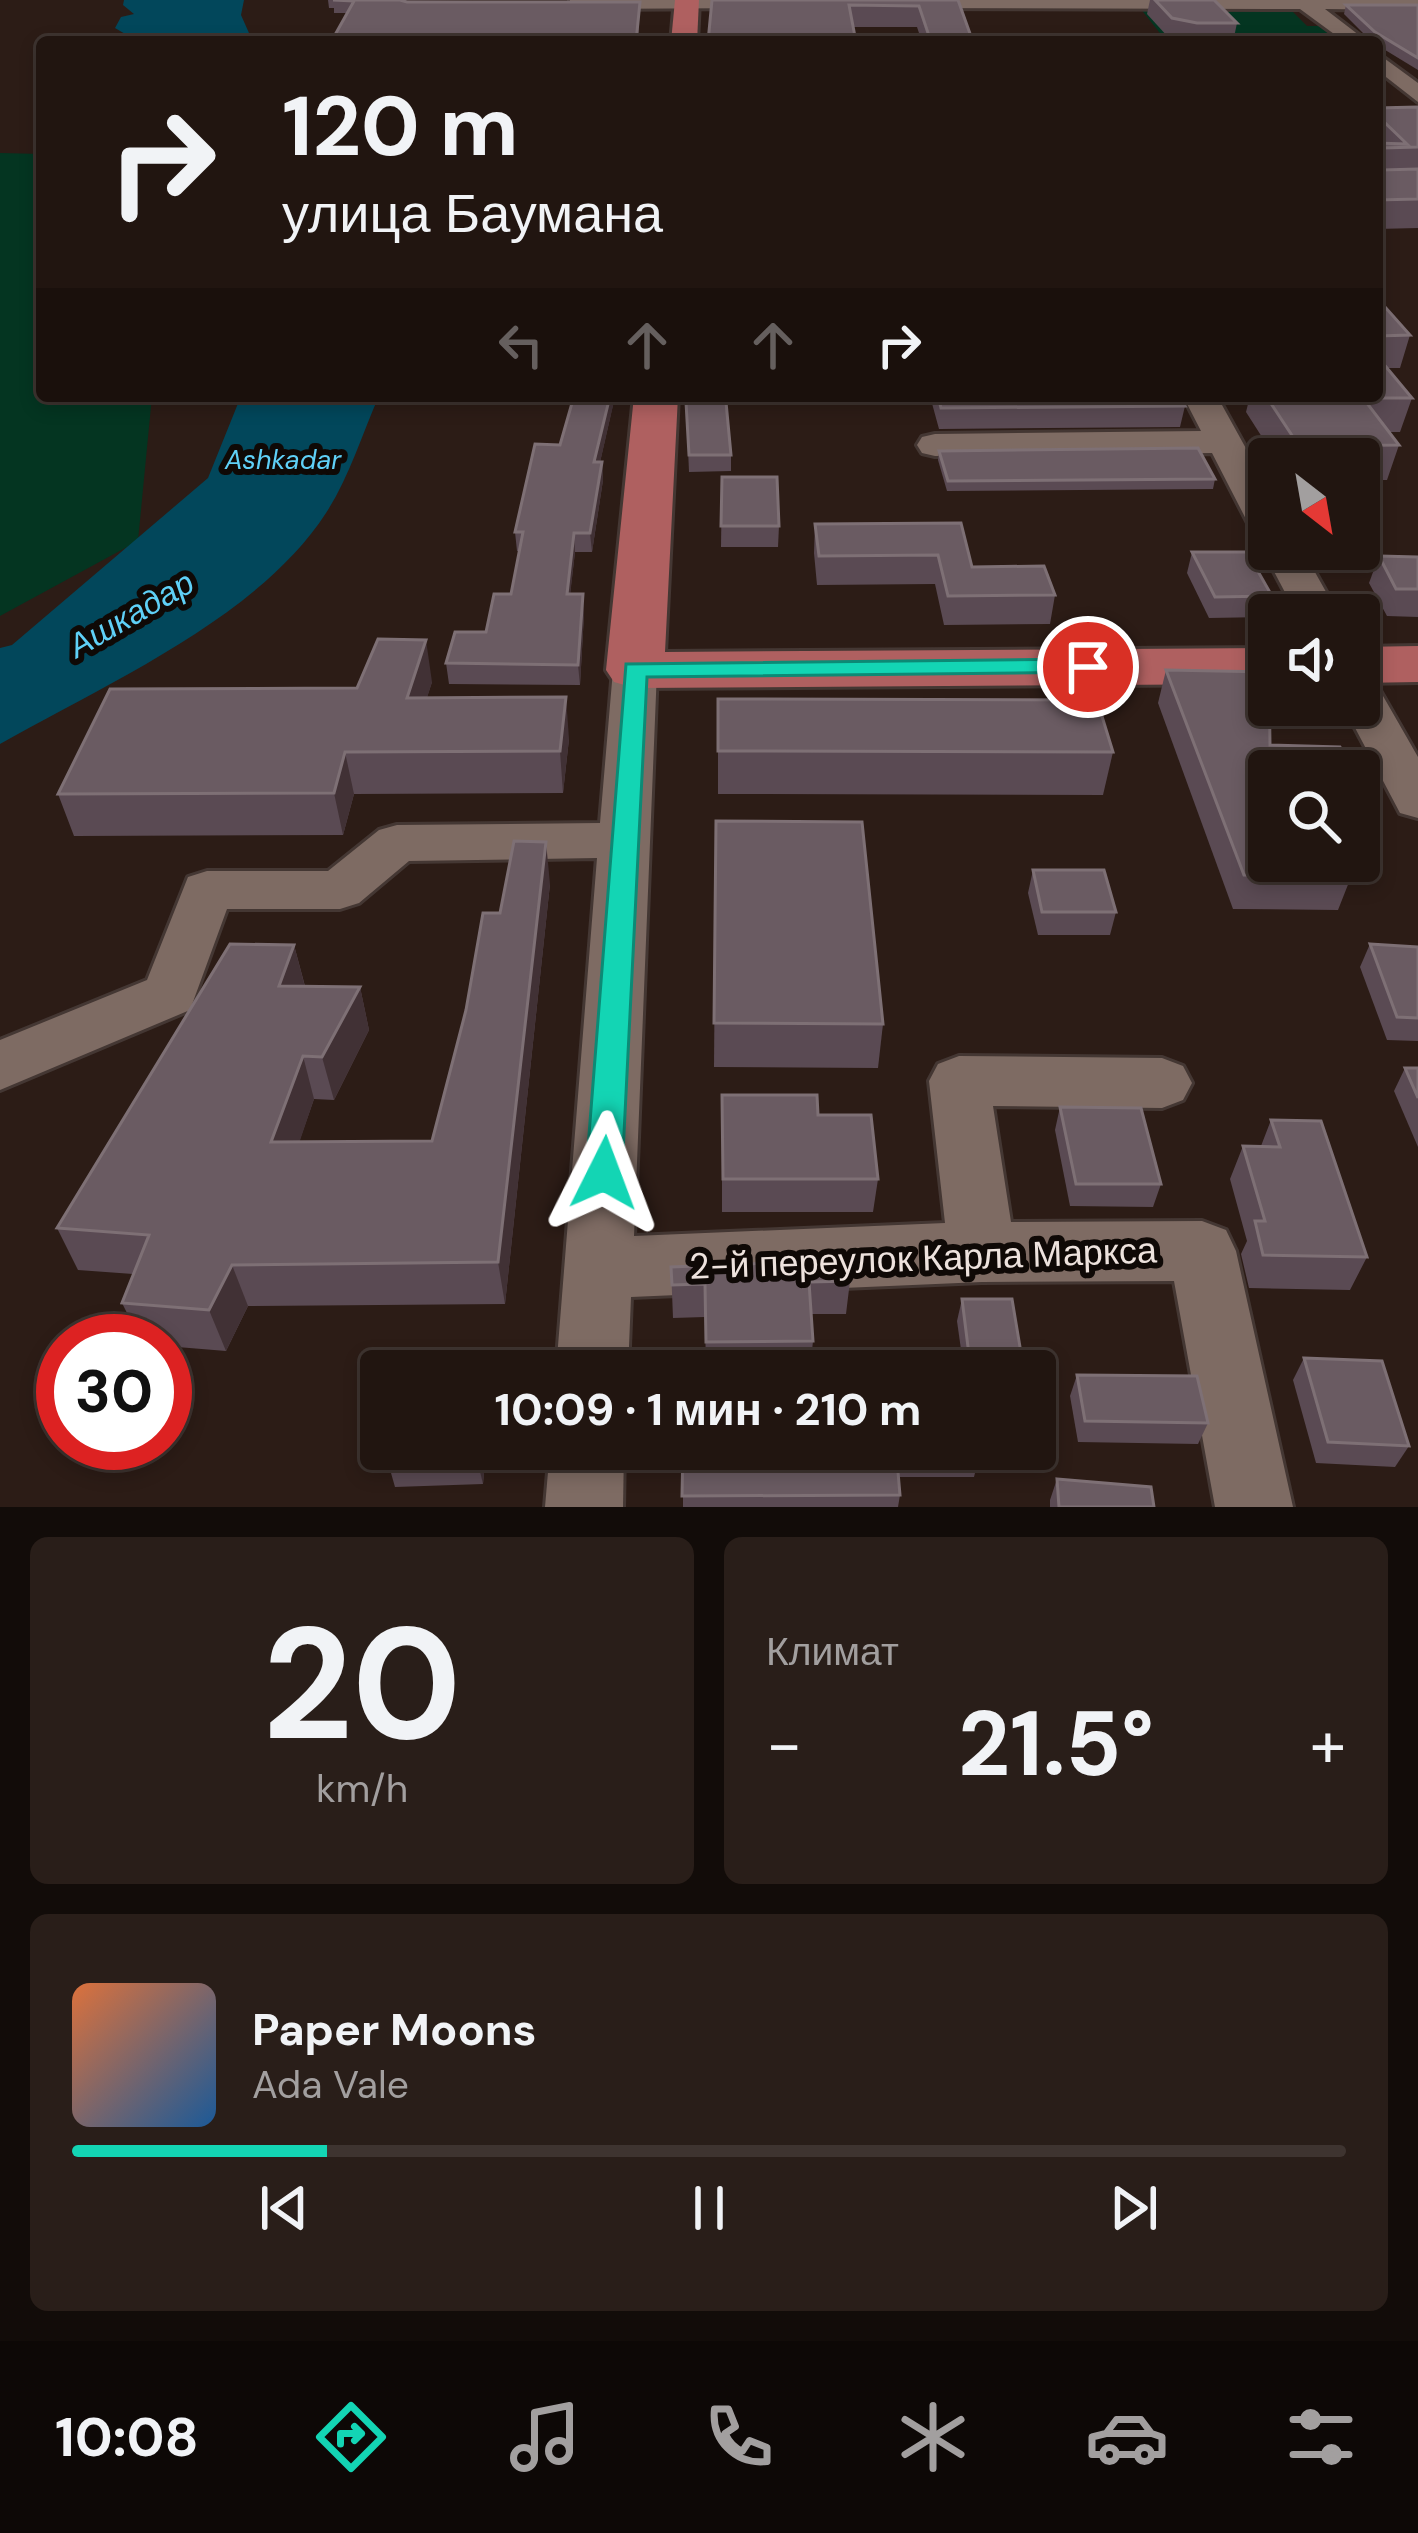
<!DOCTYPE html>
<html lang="ru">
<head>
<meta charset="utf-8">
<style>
	body { margin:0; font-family:"DM Sans",sans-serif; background:#291e19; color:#f1f3f6; height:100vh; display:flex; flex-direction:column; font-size:45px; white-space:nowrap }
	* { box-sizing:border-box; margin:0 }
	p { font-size:39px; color:#a29f9f }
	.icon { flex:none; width:66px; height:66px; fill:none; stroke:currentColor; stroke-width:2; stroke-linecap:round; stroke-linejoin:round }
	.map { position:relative; height:1507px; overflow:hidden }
	.panel { display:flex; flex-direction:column; gap:30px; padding:30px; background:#120c09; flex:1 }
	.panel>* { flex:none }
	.banner { position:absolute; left:36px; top:36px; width:1347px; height:366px; border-radius:12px; box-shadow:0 6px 18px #0003,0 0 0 3px #3e3430; background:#211510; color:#f1f3f6; overflow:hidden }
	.needle { width:78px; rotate:149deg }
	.tools { position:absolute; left:1248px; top:438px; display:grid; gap:24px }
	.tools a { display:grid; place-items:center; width:132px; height:132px; border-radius:12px; background:#211510; box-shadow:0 6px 18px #0003,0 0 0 3px #3e3430; font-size:60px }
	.speed { position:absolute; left:36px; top:1314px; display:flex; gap:24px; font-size:60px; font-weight:700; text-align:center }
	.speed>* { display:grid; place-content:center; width:156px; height:156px; border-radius:50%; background:#211510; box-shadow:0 6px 18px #0003,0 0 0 3px #3e3430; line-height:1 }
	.speed .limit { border:18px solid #d22; background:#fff; color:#111 }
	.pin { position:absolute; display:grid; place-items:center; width:102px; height:102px; color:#fff; margin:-51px; border:6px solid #fff; border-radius:50%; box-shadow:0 3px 12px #0007 }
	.me { position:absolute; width:132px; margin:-66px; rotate:3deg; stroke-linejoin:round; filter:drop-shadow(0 0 9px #0008) }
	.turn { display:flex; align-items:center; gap:42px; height:252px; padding:0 48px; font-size:54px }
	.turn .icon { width:156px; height:156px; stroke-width:2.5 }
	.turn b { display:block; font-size:84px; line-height:102px }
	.lanes { display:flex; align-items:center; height:114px; padding:0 48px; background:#0003; justify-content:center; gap:60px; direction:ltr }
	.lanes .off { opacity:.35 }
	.big { font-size:90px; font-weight:700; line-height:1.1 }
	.panel .card { flex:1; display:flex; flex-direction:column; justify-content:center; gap:18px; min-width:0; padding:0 42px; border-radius:18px; background:#291e19 }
	.panel .dial { align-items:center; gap:0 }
	.dial b { font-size:156px; line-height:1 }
	.song { display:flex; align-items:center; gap:36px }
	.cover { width:144px; height:144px; border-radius:18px; background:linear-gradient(135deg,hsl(20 70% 55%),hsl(210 70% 35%)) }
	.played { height:12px; border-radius:6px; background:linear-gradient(90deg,#13d5b4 20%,#3e3430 20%) }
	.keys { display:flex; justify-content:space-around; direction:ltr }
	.heat { display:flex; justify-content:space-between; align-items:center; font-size:66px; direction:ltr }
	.panel .tiles { flex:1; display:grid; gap:30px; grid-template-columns:1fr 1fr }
	.card:last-child { grid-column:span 2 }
	.trip { position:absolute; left:360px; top:1350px; width:696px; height:120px; border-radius:12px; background:#211510; box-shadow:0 6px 18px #0003,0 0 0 3px #3e3430; font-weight:700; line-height:120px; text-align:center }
	.dock { display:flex; height:192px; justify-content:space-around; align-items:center; background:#0d0806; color:#a29f9f }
	.dock .icon { width:84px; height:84px }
	.dock .selected { color:#13d5b4 }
	.dock b { font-size:54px; color:#f1f3f6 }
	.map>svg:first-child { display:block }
	.green { fill:#043521 }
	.water { fill:#02475b }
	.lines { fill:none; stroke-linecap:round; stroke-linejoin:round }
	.minor-casing { stroke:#443733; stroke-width:6 }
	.major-casing { stroke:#443733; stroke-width:6 }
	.minor { fill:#7e6b63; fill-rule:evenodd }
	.major { fill:#af6060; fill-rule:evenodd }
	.wall { fill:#5a4a53 }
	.shaded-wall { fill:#413135 }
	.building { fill:#6a5b62; stroke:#7e7075; stroke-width:3 }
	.route { fill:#13d5b4; stroke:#0c8a75; stroke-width:3 }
	.labels { text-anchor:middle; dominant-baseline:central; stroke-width:12; stroke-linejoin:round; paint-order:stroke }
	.far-water-label { font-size:27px; font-style:italic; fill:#5fd0f7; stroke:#0f0906 }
	.water-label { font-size:33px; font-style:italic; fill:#5fd0f7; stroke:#0f0906 }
	.near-street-label { font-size:36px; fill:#ede2dd; stroke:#0f0906 }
</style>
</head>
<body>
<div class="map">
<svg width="1418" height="1507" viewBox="0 0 1418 1507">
	<rect width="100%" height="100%" fill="#2c1c16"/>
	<g class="green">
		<polygon points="1140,8 1289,8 1307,26 1333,26 1352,42 1031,42 1029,38 1163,37"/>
		<polygon points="0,153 42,154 42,396 152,396 138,541 0,616"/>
	</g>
	<g class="water">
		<polygon points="124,0 244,0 241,15 253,42 127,42 132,38 115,28 121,17 134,14 123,5"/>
		<path d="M241,396H379C362,434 349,478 326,513C258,618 107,683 0,744V648L12,645L208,478Z"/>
	</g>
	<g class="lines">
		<g class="minor-casing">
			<g id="minor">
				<polygon points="570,0 785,0 786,2 777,8 577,9 570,7"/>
				<polygon points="887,0 1418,0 1418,10 1325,9 1368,42 1345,42 1300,9 895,8"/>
				<polygon points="1377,53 1418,83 1418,102 1377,70"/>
				<polygon points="1183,396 1217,396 1269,490 1269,537 1255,533 1249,525 1212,453 935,456 922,453 917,445 922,437 935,434 1201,431"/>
				<polygon points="1269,540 1269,549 1302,549 1339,615 1297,615 1262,549"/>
				<polygon points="635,657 651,661 657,670 634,1236 945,1223 929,1081 938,1064 959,1056 1162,1058 1183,1066 1192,1083 1183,1100 1162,1108 993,1106 1011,1222 1202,1221 1226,1230 1236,1251 1293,1507 1215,1507 1174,1281 982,1282 631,1297 628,1371 556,1371 597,858 409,861 359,903 340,909 227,909 190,1010 0,1090 0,1040 147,980 188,877 207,871 328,871 379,830 397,825 600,823 613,670 619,661"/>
				<polygon points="1359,678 1375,682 1418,757 1418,818 1400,813 1343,705 1359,705"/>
				<polygon points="550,1449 624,1449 623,1507 545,1507"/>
			</g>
		</g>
		<g class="major-casing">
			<g id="major">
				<polygon points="675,0 699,0 697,42 671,42"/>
				<polygon points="634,396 678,396 665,652 1269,648 1269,684 635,688 614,682 606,670"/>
				<polygon points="1418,646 1418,682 1359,683 1359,647"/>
			</g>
		</g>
		<use href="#minor" class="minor"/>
		<use href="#major" class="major"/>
	</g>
	<g class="wall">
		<polygon points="328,0 640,2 638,42 331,42 347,13 334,13 334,8 329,8"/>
		<polygon points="712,0 958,0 973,42 922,42 917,27 853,27"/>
		<polygon points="1150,0 1214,0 1237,23 1233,42 1191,42 1168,37 1147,14"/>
		<polygon points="1346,5 1418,5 1418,70 1377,45 1377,42 1372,42 1344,14"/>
		<polygon points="1418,107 1418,228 1377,229 1377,108"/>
		<polygon points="1377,298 1410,335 1400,368 1387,368 1412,398 1400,432 1389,432 1399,445 1387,480 1359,480 1359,459 1276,459 1246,412 1250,396 1377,396"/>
		<polygon points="574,396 615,396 600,462 602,462 603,480 592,552 575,552 570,594 584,614 580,685 449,684 446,663 486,632 511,594 519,551 517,551 515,532 560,445"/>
		<polygon points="709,396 744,396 744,402 709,401"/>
		<polygon points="930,396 1184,396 1183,402 1185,406 1180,427 939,429"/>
		<polygon points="686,402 731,455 731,471 689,472"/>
		<polygon points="939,451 1215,479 1213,489 947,491 938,460"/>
		<polygon points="722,477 779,526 778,547 721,547"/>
		<polygon points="961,523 972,567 1055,595 1050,624 944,625 935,584 817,585 814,553 815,524"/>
		<polygon points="1192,552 1272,596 1266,617 1209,618 1187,573"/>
		<polygon points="1379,556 1418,557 1418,617 1387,616 1369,583"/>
		<polygon points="1166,670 1269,771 1351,877 1338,910 1233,909 1158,703"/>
		<polygon points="432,682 427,697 569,739 563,793 354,794 343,835 74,836 58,794 357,688"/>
		<polygon points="718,699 1113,752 1103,795 718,794"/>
		<polygon points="716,821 883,1024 878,1068 714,1067"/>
		<polygon points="1033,870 1116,912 1110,935 1038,935 1028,893"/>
		<polygon points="550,884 505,1304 248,1306 226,1351 165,1346 165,1341 141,1341 122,1303 133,1274 78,1270 57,1228 294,945 305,986 360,987 369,1030 334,1100 314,1099 299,1142 432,1141 500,913"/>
		<polygon points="1370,944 1418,947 1418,1041 1387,1040 1360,967"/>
		<polygon points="1405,1068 1418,1068 1418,1147 1394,1091"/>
		<polygon points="722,1095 818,1115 878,1179 873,1212 722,1212"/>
		<polygon points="1060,1107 1161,1184 1153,1207 1070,1206 1055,1130"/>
		<polygon points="1271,1120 1367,1257 1350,1290 1249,1288 1241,1254 1247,1241 1230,1179 1243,1146 1261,1146"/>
		<polygon points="671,1267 850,1281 846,1314 811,1314 813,1341 810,1371 706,1371 705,1317 673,1318"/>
		<polygon points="962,1299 1024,1371 964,1371 957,1321"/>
		<polygon points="1304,1358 1409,1446 1395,1467 1316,1463 1293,1380"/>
		<polygon points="1077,1375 1208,1423 1198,1444 1078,1442 1070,1396"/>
		<polygon points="391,1449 486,1449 483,1484 395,1487 389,1466"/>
		<polygon points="683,1449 981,1449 974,1477 898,1477 900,1495 898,1507 683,1507"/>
		<polygon points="1057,1479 1154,1507 1050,1507 1050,1500"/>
	</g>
	<g class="shaded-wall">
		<polygon points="610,396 615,397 596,480 594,462"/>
		<polygon points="602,462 603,480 592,552 590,533"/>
		<polygon points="574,533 575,552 568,614 567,594"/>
		<polygon points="583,594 584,614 580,685 578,665"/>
		<polygon points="426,640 432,682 414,739 407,698"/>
		<polygon points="566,697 569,739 563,793 560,751"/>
		<polygon points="345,752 354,794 343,835 334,793"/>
		<polygon points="546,842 550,884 505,1304 498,1262"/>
		<polygon points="294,945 305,987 279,986"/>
		<polygon points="360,987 369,1030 334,1100 322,1057"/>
		<polygon points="303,1056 314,1099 285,1185 271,1142"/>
		<polygon points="232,1265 248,1306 226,1351 209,1310"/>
		<polygon points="480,1449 486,1449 483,1484 478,1463"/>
	</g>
	<g class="building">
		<polygon points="333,0 400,0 407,2 640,2 636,42 331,42 354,1"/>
		<polygon points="712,0 958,0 973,42 931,42 919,6 849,5 856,42 708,42"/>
		<polygon points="1155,0 1214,0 1237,23 1197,23 1172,18"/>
		<polygon points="1346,5 1418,5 1418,58 1375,32"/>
		<polygon points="1418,107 1418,147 1382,148 1382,170 1418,169 1418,199 1377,200 1377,143 1407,144 1377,115 1377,108"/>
		<polygon points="1377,298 1410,335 1377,336"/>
		<polygon points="1377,356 1412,398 1363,398 1399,445 1299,446 1266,396 1377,396"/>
		<polygon points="574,396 610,396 594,462 602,462 590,533 574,533 567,594 583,594 578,665 446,663 455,632 486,632 494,594 511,594 523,532 515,532 535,444 560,445"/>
		<polygon points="938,396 1184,396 1179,396 1185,406 941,408"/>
		<polygon points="686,402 726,402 731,455 689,455"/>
		<polygon points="1198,448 1215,479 948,481 939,451"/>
		<polygon points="722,477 777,477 779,526 721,526"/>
		<polygon points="961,523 972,567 1044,566 1055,595 948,596 938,555 819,556 815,524"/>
		<polygon points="1192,552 1247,552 1272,596 1215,597"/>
		<polygon points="1379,556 1418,557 1418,589 1396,589"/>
		<polygon points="378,639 426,640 407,698 566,697 560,751 345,752 334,793 58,794 110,689 357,688"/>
		<polygon points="1166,670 1269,672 1270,745 1340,747 1352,771 1269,771 1269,861 1344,861 1351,877 1244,875"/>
		<polygon points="718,699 1097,700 1113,752 718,751"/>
		<polygon points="716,821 862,822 883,1024 714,1023"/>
		<polygon points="514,841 546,842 498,1262 232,1265 209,1310 122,1303 149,1235 57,1228 230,944 294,945 279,986 360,987 322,1057 303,1056 271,1142 432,1141 466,1010 483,913 500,913"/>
		<polygon points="1033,870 1104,870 1116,912 1042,912"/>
		<polygon points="1370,944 1418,947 1418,1018 1397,1017"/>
		<polygon points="1405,1068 1418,1068 1418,1098"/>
		<polygon points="722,1095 817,1095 818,1115 871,1115 878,1179 723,1179"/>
		<polygon points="1060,1107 1141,1108 1161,1184 1076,1184"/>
		<polygon points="1271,1120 1321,1121 1367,1257 1263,1255 1255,1221 1265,1221 1243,1146 1280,1147"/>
		<polygon points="848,1260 850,1281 809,1282 813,1341 706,1342 705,1284 672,1285 671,1267"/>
		<polygon points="962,1299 1012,1299 1024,1371 971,1371"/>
		<polygon points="1304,1358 1382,1361 1409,1446 1328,1442"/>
		<polygon points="1077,1375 1197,1376 1208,1423 1085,1421"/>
		<polygon points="391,1449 480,1449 478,1463 389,1466"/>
		<polygon points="683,1449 896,1449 900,1495 682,1496"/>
		<polygon points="1057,1479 1151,1487 1154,1507 1059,1507"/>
	</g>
	<polygon class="route" points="1088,659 1100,667 1097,672 647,677 622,1173 617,1184 604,1189 591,1184 586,1173 626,664"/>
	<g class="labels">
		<g class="far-water-label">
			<text x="283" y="459">Ashkadar</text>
		</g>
		<g class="water-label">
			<text transform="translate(131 614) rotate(-30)">Ашкадар</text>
		</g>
		<g class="near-street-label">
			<text transform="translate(923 1258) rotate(-2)">2-й переулок Карла Маркса</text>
		</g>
	</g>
</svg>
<div class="tools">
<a><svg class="needle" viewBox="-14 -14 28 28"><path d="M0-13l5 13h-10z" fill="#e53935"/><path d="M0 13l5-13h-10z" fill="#a29f9f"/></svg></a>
<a><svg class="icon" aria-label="sound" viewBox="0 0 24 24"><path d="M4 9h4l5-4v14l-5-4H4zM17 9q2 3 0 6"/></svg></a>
<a><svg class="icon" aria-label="search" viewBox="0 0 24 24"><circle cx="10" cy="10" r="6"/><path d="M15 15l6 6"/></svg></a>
</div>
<div class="speed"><div class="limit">30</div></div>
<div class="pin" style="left:1088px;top:667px;background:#d93025"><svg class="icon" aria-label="arrive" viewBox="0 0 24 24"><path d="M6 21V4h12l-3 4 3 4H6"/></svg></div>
<svg class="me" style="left:604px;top:1173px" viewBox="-20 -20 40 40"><path d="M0-17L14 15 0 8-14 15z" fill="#13d5b4" stroke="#fff" stroke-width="4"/></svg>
<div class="trip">10:09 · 1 мин · 210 m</div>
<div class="banner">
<div class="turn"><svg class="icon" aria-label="right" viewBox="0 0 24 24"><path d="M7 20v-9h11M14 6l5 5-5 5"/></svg><div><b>120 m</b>улица Баумана</div></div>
<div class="lanes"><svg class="icon off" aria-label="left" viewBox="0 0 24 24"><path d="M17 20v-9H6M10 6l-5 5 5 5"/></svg><svg class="icon off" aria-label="ahead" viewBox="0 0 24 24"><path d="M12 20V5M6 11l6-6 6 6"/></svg><svg class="icon off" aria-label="ahead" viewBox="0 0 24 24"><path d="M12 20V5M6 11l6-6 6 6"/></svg><svg class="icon" aria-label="right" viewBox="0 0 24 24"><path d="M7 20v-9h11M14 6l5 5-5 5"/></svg></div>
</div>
</div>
<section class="panel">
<div class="tiles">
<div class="card dial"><b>20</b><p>km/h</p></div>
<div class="card"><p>Климат</p>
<div class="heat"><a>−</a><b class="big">21.5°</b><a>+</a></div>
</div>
<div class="card">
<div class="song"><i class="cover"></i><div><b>Paper Moons</b><p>Ada Vale</p></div></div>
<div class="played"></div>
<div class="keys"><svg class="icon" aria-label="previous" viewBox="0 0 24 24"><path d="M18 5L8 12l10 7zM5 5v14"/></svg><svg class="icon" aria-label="pause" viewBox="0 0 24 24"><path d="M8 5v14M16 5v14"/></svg><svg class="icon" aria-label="next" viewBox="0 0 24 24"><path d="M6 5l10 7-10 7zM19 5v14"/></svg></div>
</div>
</div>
</section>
<nav class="dock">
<b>10:08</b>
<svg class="icon selected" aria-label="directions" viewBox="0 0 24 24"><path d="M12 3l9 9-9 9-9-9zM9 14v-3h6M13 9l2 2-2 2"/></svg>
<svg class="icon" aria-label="music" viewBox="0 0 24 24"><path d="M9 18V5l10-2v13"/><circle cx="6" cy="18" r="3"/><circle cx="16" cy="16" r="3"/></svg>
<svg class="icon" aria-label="phone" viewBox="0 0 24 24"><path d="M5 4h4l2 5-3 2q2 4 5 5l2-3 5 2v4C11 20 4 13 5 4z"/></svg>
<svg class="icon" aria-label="climate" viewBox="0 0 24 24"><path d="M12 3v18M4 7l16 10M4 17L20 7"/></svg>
<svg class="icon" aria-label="car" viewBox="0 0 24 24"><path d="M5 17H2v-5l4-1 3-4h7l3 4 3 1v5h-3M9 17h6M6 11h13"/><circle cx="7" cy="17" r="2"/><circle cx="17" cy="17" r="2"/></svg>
<svg class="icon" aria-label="filters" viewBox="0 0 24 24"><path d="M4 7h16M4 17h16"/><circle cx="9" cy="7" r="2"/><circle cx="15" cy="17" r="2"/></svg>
</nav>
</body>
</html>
